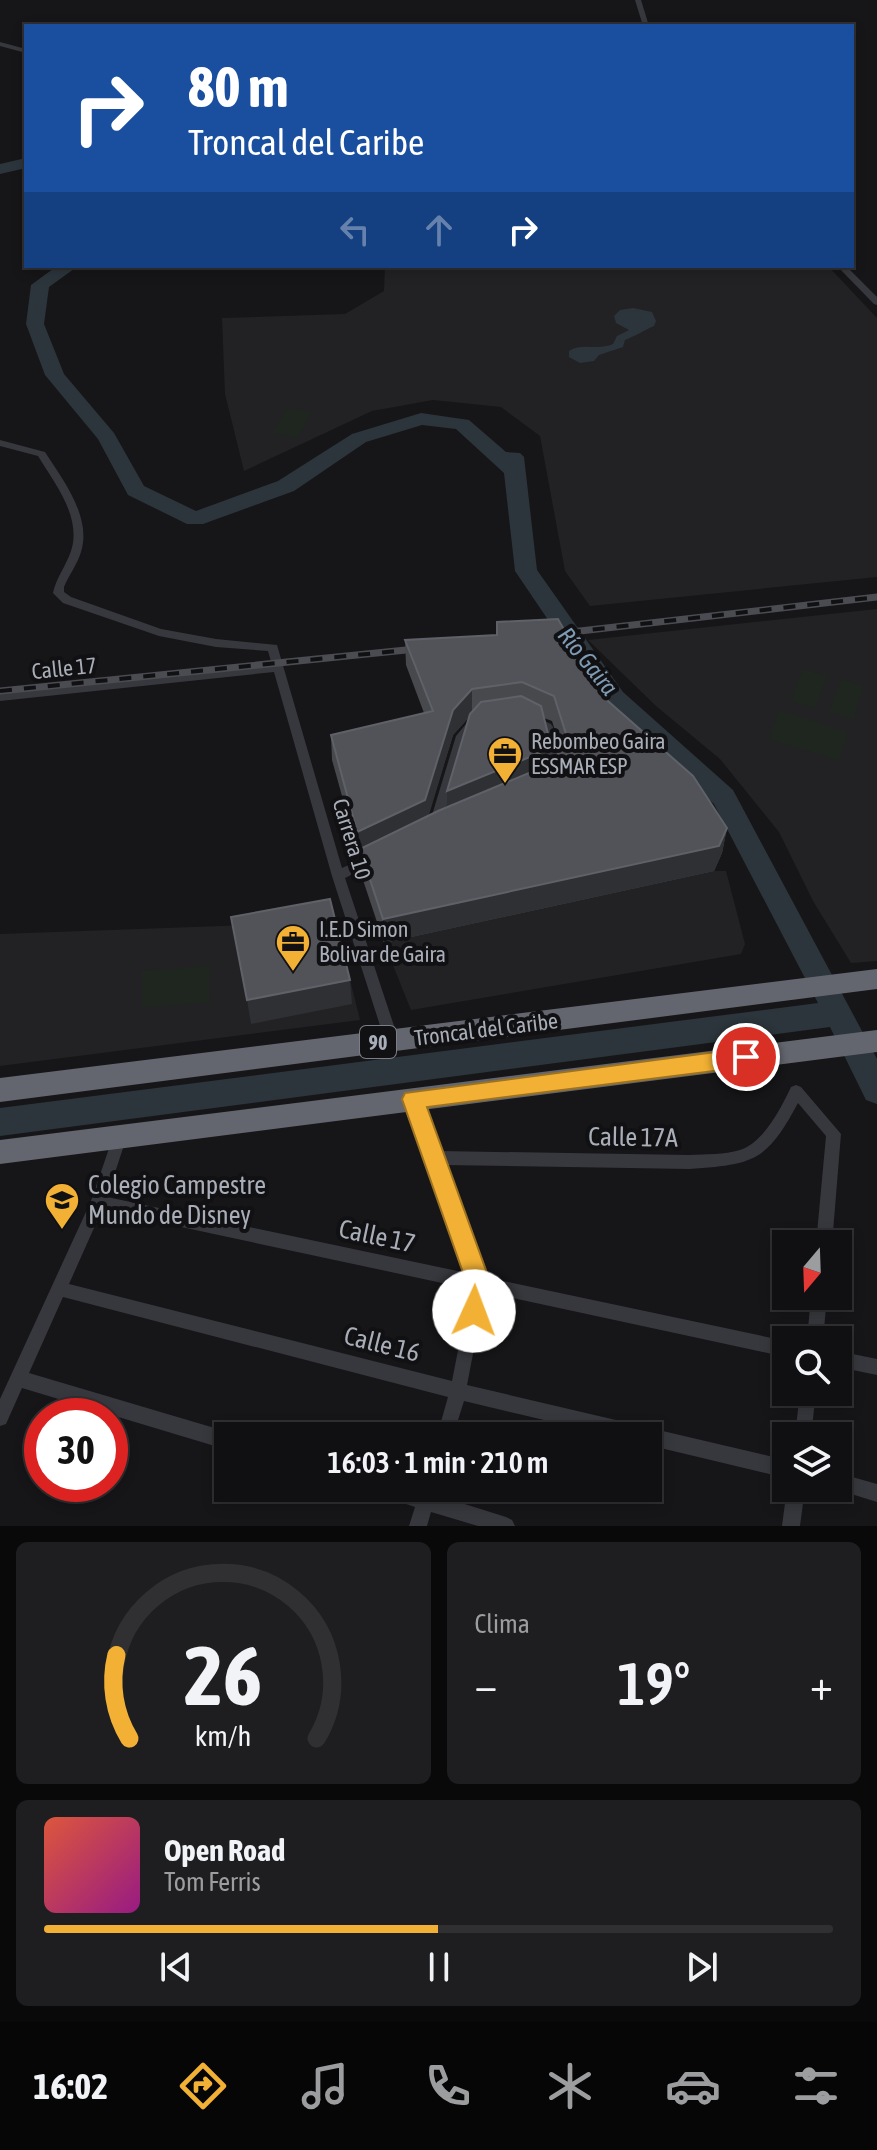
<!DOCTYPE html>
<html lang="es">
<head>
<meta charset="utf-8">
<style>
	body { margin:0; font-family:"Asap Condensed",sans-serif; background:#1e1e20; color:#f1f3f6; height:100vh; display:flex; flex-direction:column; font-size:30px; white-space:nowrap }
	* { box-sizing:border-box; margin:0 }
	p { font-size:26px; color:#9c9d9f }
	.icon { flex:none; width:44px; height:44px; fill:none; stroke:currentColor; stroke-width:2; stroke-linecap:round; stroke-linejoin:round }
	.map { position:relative; height:1526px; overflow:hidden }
	.drawer { display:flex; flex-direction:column; gap:16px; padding:16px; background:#09090a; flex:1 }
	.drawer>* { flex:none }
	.guide { position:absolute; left:24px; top:24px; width:830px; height:244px; border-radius:0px; box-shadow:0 4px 12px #0003,0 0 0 2px #303032; background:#1a4fa0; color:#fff; overflow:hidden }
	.needle { width:52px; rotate:199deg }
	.fabs { position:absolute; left:772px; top:1230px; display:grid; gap:16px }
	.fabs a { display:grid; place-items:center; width:80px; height:80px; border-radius:0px; background:#101012; box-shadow:0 4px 12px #0003,0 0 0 2px #303032; font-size:40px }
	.speed { position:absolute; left:24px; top:1398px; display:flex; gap:16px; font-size:40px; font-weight:700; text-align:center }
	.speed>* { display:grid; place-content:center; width:104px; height:104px; border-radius:50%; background:#101012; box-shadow:0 4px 12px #0003,0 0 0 2px #303032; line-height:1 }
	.speed .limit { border:12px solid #d22; background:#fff; color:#111 }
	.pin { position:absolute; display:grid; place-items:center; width:68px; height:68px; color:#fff; margin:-34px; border:4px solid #fff; border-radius:50%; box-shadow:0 2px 8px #0007 }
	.me { position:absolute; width:88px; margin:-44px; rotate:2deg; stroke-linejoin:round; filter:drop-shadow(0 0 6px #0008) }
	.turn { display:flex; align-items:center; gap:28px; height:168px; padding:0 32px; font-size:36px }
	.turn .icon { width:104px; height:104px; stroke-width:2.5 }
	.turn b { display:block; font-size:56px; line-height:68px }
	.lanes { display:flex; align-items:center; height:76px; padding:0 32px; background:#0003; justify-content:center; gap:40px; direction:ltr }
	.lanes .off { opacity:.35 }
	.big { font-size:60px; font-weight:600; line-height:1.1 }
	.drawer .widget { flex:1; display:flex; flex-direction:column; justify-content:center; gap:12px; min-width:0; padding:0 28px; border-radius:12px; background:#1e1e20 }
	.drawer .dial { align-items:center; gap:0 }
	.dial svg { height:208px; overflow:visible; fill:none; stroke:#303032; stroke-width:7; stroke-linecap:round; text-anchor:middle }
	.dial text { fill:#f1f3f6; stroke:none }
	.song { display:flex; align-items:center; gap:24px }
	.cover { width:96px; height:96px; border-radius:12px; background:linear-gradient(135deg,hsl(10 70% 55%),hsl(310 70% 35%)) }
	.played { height:8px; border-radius:4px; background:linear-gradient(90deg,#f2b134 50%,#303032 50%) }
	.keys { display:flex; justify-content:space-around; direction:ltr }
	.heat { display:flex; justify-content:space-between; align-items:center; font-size:44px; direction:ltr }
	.drawer .tiles { flex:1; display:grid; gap:16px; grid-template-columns:1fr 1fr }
	.widget:last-child { grid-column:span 2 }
	.trip { position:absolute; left:214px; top:1422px; width:448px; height:80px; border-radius:0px; background:#101012; box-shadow:0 4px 12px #0003,0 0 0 2px #303032; font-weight:600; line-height:80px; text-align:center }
	.tabs { display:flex; height:128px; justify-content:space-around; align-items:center; background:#060607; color:#9c9d9f }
	.tabs .icon { width:56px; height:56px }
	.tabs .current { color:#f2b134 }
	.tabs b { font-size:36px; color:#f1f3f6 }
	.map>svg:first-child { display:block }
	.built { fill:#222225 }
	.green { fill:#1e261f }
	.water { fill:#2c353c }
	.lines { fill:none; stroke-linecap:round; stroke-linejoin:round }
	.river { fill:#2c353c; fill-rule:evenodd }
	.street { fill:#37383d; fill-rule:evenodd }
	.highway { fill:#63666e; fill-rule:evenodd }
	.rail-casing { stroke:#4a4c52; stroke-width:7 }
	.rail { stroke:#111113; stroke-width:4; stroke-dasharray:12; stroke-linecap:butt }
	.wall { fill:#47494d; fill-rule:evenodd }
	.shaded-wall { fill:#2f3033 }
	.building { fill:#525359; stroke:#5f6168; stroke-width:2 }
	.route { fill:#f2b134; stroke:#9d7322; stroke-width:2 }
	.labels { text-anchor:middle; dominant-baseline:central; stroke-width:8; stroke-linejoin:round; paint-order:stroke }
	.shield { fill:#111113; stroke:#7b7e86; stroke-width:2 }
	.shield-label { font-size:20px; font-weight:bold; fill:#a8adb8 }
	.street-label { font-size:22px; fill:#a8adb8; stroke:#111113 }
	.poi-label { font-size:22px; fill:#a8adb8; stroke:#111113; text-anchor:start }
	.water-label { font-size:24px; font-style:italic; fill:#7f9bb3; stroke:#111113 }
	.near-street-label { font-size:26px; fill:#a8adb8; stroke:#111113 }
	.near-poi-label { font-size:26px; fill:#a8adb8; stroke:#111113; text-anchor:start }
</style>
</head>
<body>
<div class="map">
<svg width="877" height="1526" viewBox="0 0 877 1526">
	<rect width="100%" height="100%" fill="#161618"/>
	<g class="built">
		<polygon points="385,266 828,266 877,318 877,577 590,606 565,571 540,436 501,407 433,400 372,411 244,471 225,394 222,318 345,314 384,291"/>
		<polygon points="877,609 877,961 851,963 813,901 779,832 720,759 656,706 588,640"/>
		<polygon points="713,871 726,871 745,944 741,954 411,1010 384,943"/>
		<polygon points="336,922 360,1020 0,1066 0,934"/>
	</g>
	<g class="green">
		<polygon points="288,408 312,412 298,437 273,433"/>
		<polygon points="803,669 827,676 815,708 791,701"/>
		<polygon points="841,679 863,686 854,719 829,712"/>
		<polygon points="779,710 848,733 838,760 769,739"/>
		<polygon points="210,966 209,1002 142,1008 142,971"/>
	</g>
	<path class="water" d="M633,308L652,312L656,321L654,326C643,331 635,336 625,340L623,347L599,355L594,361L580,363L569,357V351C583,342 598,351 613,344L617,336L629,330L616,323L614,316L620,310Z"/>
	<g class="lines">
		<g class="river">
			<polygon points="26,158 26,168 0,174 0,164"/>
			<polygon points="57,266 78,266 49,287 44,324 64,374 114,433 144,486 196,511 278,481 352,434 421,413 469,420 506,452 520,453 524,457 537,570 623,692 733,790 877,1059 877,1104 866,1100 830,1027 0,1136 0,1108 818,1003 714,804 605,704 515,571 504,473 456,429 422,425 366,442 294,491 203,524 187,524 128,495 98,439 45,375 26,324 31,285"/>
		</g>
		<g class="street">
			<polygon points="635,0 641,0 649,26 643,26"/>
			<polygon points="0,42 26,49 26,53 0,46"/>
			<polygon points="837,266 846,266 877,297 877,305 874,304"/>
			<path d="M0,440L45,452C63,480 92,517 81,552C77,565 69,575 64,587V592L71,597L161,629L216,639L277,645L342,868L375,853L379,855L381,858L379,861L345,878L399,1041L397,1045L392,1047L387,1045L385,1041L332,876L274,672L0,701V693L272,665L268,651L216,647L159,636L63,603L53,593C56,578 66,566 71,551C82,517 55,484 38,456L0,446Z"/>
			<polygon points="531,715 551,724 553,727 562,763 555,776 547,776 545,773 550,763 542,729 527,722 525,719"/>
			<polygon points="475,717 481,721 467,738 441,825 439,828 431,828 429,825 456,736 471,718"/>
			<path d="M796,1085L801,1087L841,1134L832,1244H816L826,1136L798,1103C766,1163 753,1164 689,1169L444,1165L484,1277L786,1341V1357L485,1292L467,1385L786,1460V1478L648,1445V1436H612L464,1401L453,1436H437L448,1397L63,1297L29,1373L228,1432L234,1436H228V1450L22,1388L6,1424L0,1426V1399L91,1201L115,1131L120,1129L125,1131L127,1136L107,1197L467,1273L406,1099L408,1094L413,1093L418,1094L439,1151L689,1155C706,1154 724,1155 740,1150C764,1142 781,1108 791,1087ZM102,1210L470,1289L452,1381L69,1284Z"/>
			<polygon points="811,1296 827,1296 823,1340 807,1340"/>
			<polygon points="838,1351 877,1359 877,1375 838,1367"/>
			<polygon points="800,1392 816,1392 811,1436 795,1436"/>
			<polygon points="838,1473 877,1484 877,1502 832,1488 838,1488"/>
			<polygon points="374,1488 411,1488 420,1491 420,1488 438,1488 436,1495 506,1517 512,1520 515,1526 478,1526 431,1512 427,1526 409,1526 415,1507 377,1494"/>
			<polygon points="787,1488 805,1488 800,1526 782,1526"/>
		</g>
		<g class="highway">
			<polygon points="877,969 877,989 0,1102 0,1078"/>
			<polygon points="877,1030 877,1052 0,1164 0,1140"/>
		</g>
		<g class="rail-casing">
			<g id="rail">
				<polyline points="545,635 877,597"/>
				<polyline points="0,691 426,648"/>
			</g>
		</g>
		<use href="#rail" class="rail"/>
	</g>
	<path class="wall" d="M405,640L600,694L727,828L722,853L714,871L384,943L361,874L360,856L359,857L332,760L331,735L424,713L406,665ZM470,716L447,791V807L428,816L453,735ZM544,718L552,721L561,749L553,763L545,766L547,763L549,738Z"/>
	<g class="shaded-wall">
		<polygon points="472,689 472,714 453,735 426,825 360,849 360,856 359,857 357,832 453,710"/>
		<polygon points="549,738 547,763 540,777 447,816 447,791"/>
		<polygon points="727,828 722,853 714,871 384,943 383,919"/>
		<polygon points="350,980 352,1004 251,1024 247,1000"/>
	</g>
	<g class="building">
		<polygon points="558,619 600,694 693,776 727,828 719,846 383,919 360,849 438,811 553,763 567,737 554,696 522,682 472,689 453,710 425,800 357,832 331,735 433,711 405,640 497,635 497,622"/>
		<polygon points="521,696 541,706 549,738 542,752 447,791 470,714 481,702"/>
		<polygon points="330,899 350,980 247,1000 231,917"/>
	</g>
	<polygon class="route" points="746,1048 753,1051 757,1057 753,1064 746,1067 427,1107 491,1284 483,1319 474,1323 465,1319 462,1311 467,1284 402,1099 405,1093"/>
	<defs>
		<g id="office-pin" transform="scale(1.8)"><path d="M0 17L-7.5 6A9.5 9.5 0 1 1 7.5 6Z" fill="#f2b134" stroke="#111113"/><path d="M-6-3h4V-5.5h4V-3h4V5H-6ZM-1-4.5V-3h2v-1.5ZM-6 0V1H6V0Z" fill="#111"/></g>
		<g id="school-pin" transform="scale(1.8)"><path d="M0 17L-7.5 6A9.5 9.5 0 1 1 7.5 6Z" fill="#f2b134" stroke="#111113"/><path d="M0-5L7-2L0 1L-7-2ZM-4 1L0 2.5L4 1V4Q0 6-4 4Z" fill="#111"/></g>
	</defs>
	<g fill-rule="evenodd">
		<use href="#office-pin" x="505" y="754"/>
		<use href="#office-pin" x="293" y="942"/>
		<use href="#school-pin" x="62" y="1200"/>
	</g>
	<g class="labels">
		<rect class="shield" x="360" y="1026" width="36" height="32" rx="6"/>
		<g class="shield-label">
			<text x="378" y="1042">90</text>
		</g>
		<g class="street-label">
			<text transform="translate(64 668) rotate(-6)">Calle 17</text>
			<text transform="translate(352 839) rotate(73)">Carrera 10</text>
			<text transform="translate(486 1029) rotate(-7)">Troncal del Caribe</text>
		</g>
		<g class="poi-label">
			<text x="531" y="741">Rebombeo Gaira<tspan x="531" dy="25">ESSMAR ESP</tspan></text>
			<text x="319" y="929">I.E.D Simon<tspan x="319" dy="25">Bolivar de Gaira</tspan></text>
		</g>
		<g class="water-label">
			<text transform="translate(588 661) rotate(51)">Río Gaira</text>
		</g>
		<g class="near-street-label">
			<text transform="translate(633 1137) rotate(1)">Calle 17A</text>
			<text transform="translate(377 1236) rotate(12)">Calle 17</text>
			<text transform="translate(382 1344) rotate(14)">Calle 16</text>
		</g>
		<g class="near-poi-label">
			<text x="88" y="1185">Colegio Campestre<tspan x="88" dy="30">Mundo de Disney</tspan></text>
		</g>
	</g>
</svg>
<div class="fabs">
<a><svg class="needle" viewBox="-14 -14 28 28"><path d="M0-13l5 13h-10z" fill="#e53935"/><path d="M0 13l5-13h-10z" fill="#9c9d9f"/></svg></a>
<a><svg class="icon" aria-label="search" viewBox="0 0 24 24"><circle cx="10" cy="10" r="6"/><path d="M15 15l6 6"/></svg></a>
<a><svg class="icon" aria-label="layers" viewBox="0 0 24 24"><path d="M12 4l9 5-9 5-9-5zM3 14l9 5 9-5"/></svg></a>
</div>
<div class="speed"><div class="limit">30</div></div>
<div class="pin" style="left:746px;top:1057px;background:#d93025"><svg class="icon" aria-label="arrive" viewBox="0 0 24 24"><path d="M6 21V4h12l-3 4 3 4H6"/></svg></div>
<svg class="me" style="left:474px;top:1311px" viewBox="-20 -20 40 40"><circle r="19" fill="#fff"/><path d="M0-13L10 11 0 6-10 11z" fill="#f2b134"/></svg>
<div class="trip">16:03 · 1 min · 210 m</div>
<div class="guide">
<div class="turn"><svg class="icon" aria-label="right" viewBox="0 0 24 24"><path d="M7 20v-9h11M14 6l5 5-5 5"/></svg><div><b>80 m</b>Troncal del Caribe</div></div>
<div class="lanes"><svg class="icon off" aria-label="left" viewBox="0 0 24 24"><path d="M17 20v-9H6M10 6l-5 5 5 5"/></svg><svg class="icon off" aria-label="ahead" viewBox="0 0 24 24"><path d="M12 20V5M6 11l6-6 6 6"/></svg><svg class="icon" aria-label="right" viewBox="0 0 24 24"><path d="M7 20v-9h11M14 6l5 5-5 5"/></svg></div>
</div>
</div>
<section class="drawer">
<div class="tiles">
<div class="widget dial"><svg viewBox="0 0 100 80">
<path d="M14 69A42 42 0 1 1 86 69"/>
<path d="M14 69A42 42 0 0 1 9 37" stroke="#f2b134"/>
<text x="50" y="56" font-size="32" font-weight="700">26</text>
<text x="50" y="72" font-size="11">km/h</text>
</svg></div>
<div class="widget"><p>Clima</p>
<div class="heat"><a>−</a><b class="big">19°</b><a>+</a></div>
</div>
<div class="widget">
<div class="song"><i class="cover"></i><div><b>Open Road</b><p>Tom Ferris</p></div></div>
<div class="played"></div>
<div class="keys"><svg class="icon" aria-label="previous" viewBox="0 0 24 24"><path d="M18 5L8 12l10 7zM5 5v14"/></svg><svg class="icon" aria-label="pause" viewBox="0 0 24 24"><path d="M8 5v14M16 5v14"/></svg><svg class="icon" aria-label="next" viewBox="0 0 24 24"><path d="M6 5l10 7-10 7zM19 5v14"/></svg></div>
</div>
</div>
</section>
<nav class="tabs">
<b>16:02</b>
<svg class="icon current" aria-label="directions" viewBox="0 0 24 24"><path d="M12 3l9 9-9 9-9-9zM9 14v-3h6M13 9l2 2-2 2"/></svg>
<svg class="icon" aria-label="music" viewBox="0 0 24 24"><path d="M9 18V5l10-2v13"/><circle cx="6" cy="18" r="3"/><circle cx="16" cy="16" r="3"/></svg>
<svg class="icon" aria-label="phone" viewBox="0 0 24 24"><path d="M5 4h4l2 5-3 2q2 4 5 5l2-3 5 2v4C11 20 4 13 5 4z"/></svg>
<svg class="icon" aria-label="climate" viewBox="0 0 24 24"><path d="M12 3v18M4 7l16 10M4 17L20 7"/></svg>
<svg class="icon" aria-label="car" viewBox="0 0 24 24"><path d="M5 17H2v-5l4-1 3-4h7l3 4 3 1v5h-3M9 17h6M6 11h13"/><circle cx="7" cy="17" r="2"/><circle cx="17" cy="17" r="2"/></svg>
<svg class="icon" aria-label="filters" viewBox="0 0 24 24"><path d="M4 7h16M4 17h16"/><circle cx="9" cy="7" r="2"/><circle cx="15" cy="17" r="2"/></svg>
</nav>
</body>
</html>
